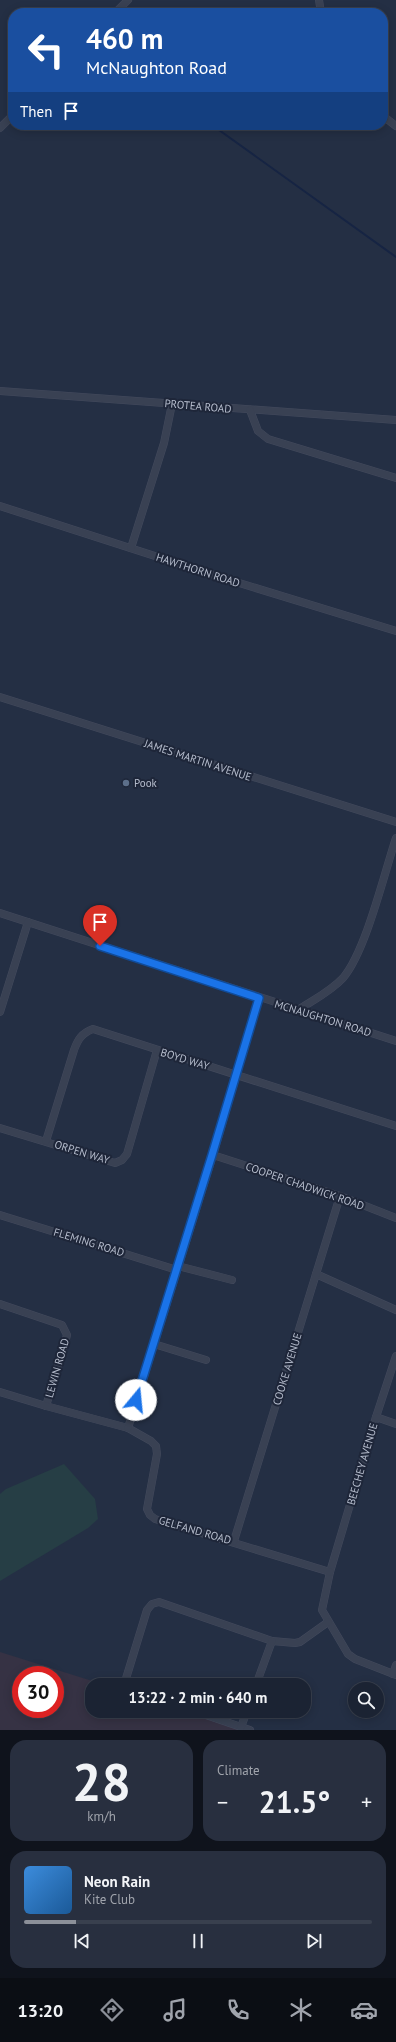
<!DOCTYPE html>
<html lang="en">
<head>
<meta charset="utf-8">
<style>
	body { margin:0; font-family:"PT Sans",sans-serif; background:#282f3f; color:#f1f3f6; height:100vh; display:flex; flex-direction:column; font-size:15px; white-space:nowrap }
	* { box-sizing:border-box; margin:0 }
	p { font-size:13px; color:#a0a4ac }
	.icon { flex:none; width:22px; height:22px; fill:none; stroke:currentColor; stroke-width:2; stroke-linecap:round; stroke-linejoin:round }
	.map { position:relative; height:1730px; overflow:hidden }
	.side { display:flex; flex-direction:column; gap:10px; padding:10px; background:#0f131c; flex:1 }
	.side>* { flex:none }
	.banner { position:absolute; left:8px; top:8px; width:380px; height:122px; border-radius:16px; box-shadow:0 2px 10px #0003,0 0 0 1px #39404e; background:#1a4fa0; color:#fff; overflow:hidden }
	.controls { position:absolute; left:348px; top:1682px; display:grid; gap:8px }
	.controls a { display:grid; place-items:center; width:36px; height:36px; border-radius:50%; background:#1b2333; box-shadow:0 2px 10px #0003,0 0 0 1px #39404e; font-size:20px }
	.speed { position:absolute; left:12px; top:1666px; display:flex; gap:8px; font-size:20px; font-weight:700; text-align:center }
	.speed>* { display:grid; place-content:center; width:52px; height:52px; border-radius:50%; background:#1b2333; box-shadow:0 2px 10px #0003,0 0 0 1px #39404e; line-height:1 }
	.speed .limit { border:6px solid #d22; background:#fff; color:#111 }
	.pin { position:absolute; display:grid; place-items:center; width:34px; height:34px; color:#fff; margin:-41px -17px; border-radius:50% 50% 50% 0; rotate:-45deg; box-shadow:0 0 4px #0007 }
	.pin .icon { rotate:45deg }
	.me { position:absolute; width:44px; margin:-22px; rotate:17deg; stroke-linejoin:round; filter:drop-shadow(0 0 3px #0008) }
	.turn { display:flex; align-items:center; gap:14px; height:84px; padding:0 12px; font-size:18px }
	.turn .icon { width:52px; height:52px; stroke-width:2.5 }
	.turn b { display:block; font-size:28px; line-height:34px }
	.then { display:flex; align-items:center; height:38px; padding:0 12px; background:#0003; gap:8px; font-size:15px }
	.big { font-size:30px; font-weight:800; line-height:1.1 }
	.side .tile { flex:1; display:flex; flex-direction:column; justify-content:center; gap:6px; min-width:0; padding:0 14px; border-radius:16px; background:#282f3f }
	.side .dial { align-items:center; gap:0 }
	.dial b { font-size:52px; line-height:1 }
	.song { display:flex; align-items:center; gap:12px }
	.cover { width:48px; height:48px; border-radius:6px; background:linear-gradient(135deg,hsl(210 70% 55%),hsl(210 70% 35%)) }
	.played { height:4px; border-radius:2px; background:linear-gradient(90deg,#8c9099 15%,#39404e 15%) }
	.keys { display:flex; justify-content:space-around; direction:ltr }
	.heat { display:flex; justify-content:space-between; align-items:center; font-size:22px; direction:ltr }
	.side .tiles { flex:1; display:grid; gap:10px; grid-template-columns:1fr 1fr }
	.tile:last-child { grid-column:span 2 }
	.trip { position:absolute; left:85px; top:1678px; width:226px; height:40px; border-radius:16px; background:#1b2333; box-shadow:0 2px 10px #0003,0 0 0 1px #39404e; font-weight:800; line-height:40px; text-align:center }
	.menu { display:flex; height:64px; justify-content:space-around; align-items:center; background:#0b0e14; color:#a0a4ac }
	.menu .icon { width:28px; height:28px }
	.menu .selected { color:#8c9099 }
	.menu b { font-size:18px; color:#f1f3f6 }
	.map>svg:first-child { display:block }
	.medical { fill:#363244; fill-rule:evenodd }
	.green { fill:#263e45 }
	.lines { fill:none; stroke-linecap:round; stroke-linejoin:round }
	.stream { stroke:#162443; stroke-width:2 }
	.minor-casing { stroke:#434a5d; stroke-width:8 }
	.minor { stroke:#394153; stroke-width:7 }
	.route-casing { stroke:#114b97; stroke-width:10 }
	.route { stroke:#1a73e8; stroke-width:7 }
	.service-dot { fill:#5c6f8a; stroke:#1e2639; stroke-width:1.5 }
	.labels { text-anchor:middle; dominant-baseline:central; stroke-width:4; stroke-linejoin:round; paint-order:stroke }
	.street-label { font-size:11px; fill:#b6bdcd; stroke:#1e2639 }
	.poi-label { font-size:11px; fill:#b6bdcd; stroke:#1e2639; text-anchor:start }
</style>
</head>
<body>
<div class="map">
<svg width="396" height="1730" viewBox="0 0 396 1730">
	<rect width="100%" height="100%" fill="#242f44"/>
	<path class="medical" d="M0,1652L105,1685H92V1711H187L246,1730H0ZM21,1675H55V1709H21Z"/>
	<polygon class="green" points="64,1464 95,1499 98,1519 88,1528 0,1581 0,1494 6,1489"/>
	<g class="lines">
		<polyline class="stream" points="212,125 396,257"/>
		<g class="minor-casing">
			<g id="minor">
				<polyline points="319,0 321,13"/>
				<polyline points="115,13 128,0"/>
				<polyline points="383,116 396,126"/>
				<polyline points="0,128 13,115"/>
				<polyline points="0,391 396,420"/>
				<polyline points="250,410 258,431 268,439 396,478"/>
				<polyline points="0,506 223,578 396,631"/>
				<polyline points="131,548 164,443 172,404"/>
				<polyline points="0,697 396,822"/>
				<polyline points="0,913 396,1041"/>
				<path d="M298,1010C313,1000 330,992 343,978C366,951 384,874 396,838"/>
				<polyline points="0,1012 28,922"/>
				<polyline points="0,1128 115,1163 122,1160 127,1154 157,1050"/>
				<path d="M46,1141L74,1050C78,1039 82,1033 93,1029L396,1126"/>
				<polyline points="213,1155 340,1196 396,1218"/>
				<polyline points="0,1215 177,1270"/>
				<polyline points="178,1266 232,1280"/>
				<polyline points="316,1274 396,1310"/>
				<polyline points="0,1304 62,1325 67,1335 46,1406"/>
				<polyline points="154,1344 206,1360"/>
				<polyline points="396,1356 376,1417 330,1572 322,1610 348,1654 355,1659 396,1675"/>
				<polyline points="0,1392 46,1406 128,1428 151,1441 156,1446 157,1454 147,1509 150,1515 155,1519 330,1572"/>
				<polyline points="376,1417 396,1424"/>
				<polyline points="128,1428 213,1155 259,998"/>
				<polyline points="234,1541 340,1196"/>
				<polyline points="393,1674 396,1665"/>
				<polyline points="124,1685 147,1610 152,1604 159,1602 272,1641 295,1643 300,1642 328,1622"/>
				<polyline points="256,1685 272,1641"/>
				<polyline points="194,1711 250,1730"/>
				<polyline points="241,1727 247,1711"/>
			</g>
		</g>
		<use href="#minor" class="minor"/>
	</g>
	<g class="lines">
		<g class="route-casing">
			<polyline id="route" points="100,946 259,998 212,1155 136,1400"/>
		</g>
		<use href="#route" class="route"/>
	</g>
	<circle class="service-dot" cx="126" cy="783" r="4"/>
	<g class="labels">
		<g class="street-label">
			<text transform="translate(198 406) rotate(5)">PROTEA ROAD</text>
			<text transform="translate(198 570) rotate(18)">HAWTHORN ROAD</text>
			<text transform="translate(198 760) rotate(18)">JAMES MARTIN AVENUE</text>
			<text transform="translate(323 1018) rotate(17)">MCNAUGHTON ROAD</text>
			<text transform="translate(185 1059) rotate(17)">BOYD WAY</text>
			<text transform="translate(82 1152) rotate(17)">ORPEN WAY</text>
			<text transform="translate(305 1186) rotate(19)">COOPER CHADWICK ROAD</text>
			<text transform="translate(89 1242) rotate(17)">FLEMING ROAD</text>
			<text transform="translate(57 1368) rotate(-74)">LEWIN ROAD</text>
			<text transform="translate(287 1369) rotate(-73)">COOKE AVENUE</text>
			<text transform="translate(362 1464) rotate(-74)">BEECHEY AVENUE</text>
			<text transform="translate(195 1530) rotate(16)">GELFAND ROAD</text>
		</g>
		<g class="poi-label">
			<text x="134" y="783">Pook</text>
		</g>
	</g>
</svg>
<div class="controls">
<a><svg class="icon" aria-label="search" viewBox="0 0 24 24"><circle cx="10" cy="10" r="6"/><path d="M15 15l6 6"/></svg></a>
</div>
<div class="speed"><div class="limit">30</div></div>
<div class="pin" style="left:100px;top:946px;background:#d93025"><svg class="icon" aria-label="arrive" viewBox="0 0 24 24"><path d="M6 21V4h12l-3 4 3 4H6"/></svg></div>
<svg class="me" style="left:136px;top:1400px" viewBox="-20 -20 40 40"><circle r="19" fill="#fff"/><path d="M0-13L10 11 0 6-10 11z" fill="#1a73e8"/></svg>
<div class="trip">13:22 · 2 min · 640 m</div>
<div class="banner">
<div class="turn"><svg class="icon" aria-label="left" viewBox="0 0 24 24"><path d="M17 20v-9H6M10 6l-5 5 5 5"/></svg><div><b>460 m</b>McNaughton Road</div></div>
<div class="then">Then<svg class="icon" aria-label="arrive" viewBox="0 0 24 24"><path d="M6 21V4h12l-3 4 3 4H6"/></svg></div>
</div>
</div>
<section class="side">
<div class="tiles">
<div class="tile dial"><b>28</b><p>km/h</p></div>
<div class="tile"><p>Climate</p>
<div class="heat"><a>−</a><b class="big">21.5°</b><a>+</a></div>
</div>
<div class="tile">
<div class="song"><i class="cover"></i><div><b>Neon Rain</b><p>Kite Club</p></div></div>
<div class="played"></div>
<div class="keys"><svg class="icon" aria-label="previous" viewBox="0 0 24 24"><path d="M18 5L8 12l10 7zM5 5v14"/></svg><svg class="icon" aria-label="pause" viewBox="0 0 24 24"><path d="M8 5v14M16 5v14"/></svg><svg class="icon" aria-label="next" viewBox="0 0 24 24"><path d="M6 5l10 7-10 7zM19 5v14"/></svg></div>
</div>
</div>
</section>
<nav class="menu">
<b>13:20</b>
<svg class="icon selected" aria-label="directions" viewBox="0 0 24 24"><path d="M12 3l9 9-9 9-9-9zM9 14v-3h6M13 9l2 2-2 2"/></svg>
<svg class="icon" aria-label="music" viewBox="0 0 24 24"><path d="M9 18V5l10-2v13"/><circle cx="6" cy="18" r="3"/><circle cx="16" cy="16" r="3"/></svg>
<svg class="icon" aria-label="phone" viewBox="0 0 24 24"><path d="M5 4h4l2 5-3 2q2 4 5 5l2-3 5 2v4C11 20 4 13 5 4z"/></svg>
<svg class="icon" aria-label="climate" viewBox="0 0 24 24"><path d="M12 3v18M4 7l16 10M4 17L20 7"/></svg>
<svg class="icon" aria-label="car" viewBox="0 0 24 24"><path d="M5 17H2v-5l4-1 3-4h7l3 4 3 1v5h-3M9 17h6M6 11h13"/><circle cx="7" cy="17" r="2"/><circle cx="17" cy="17" r="2"/></svg>
</nav>
</body>
</html>
